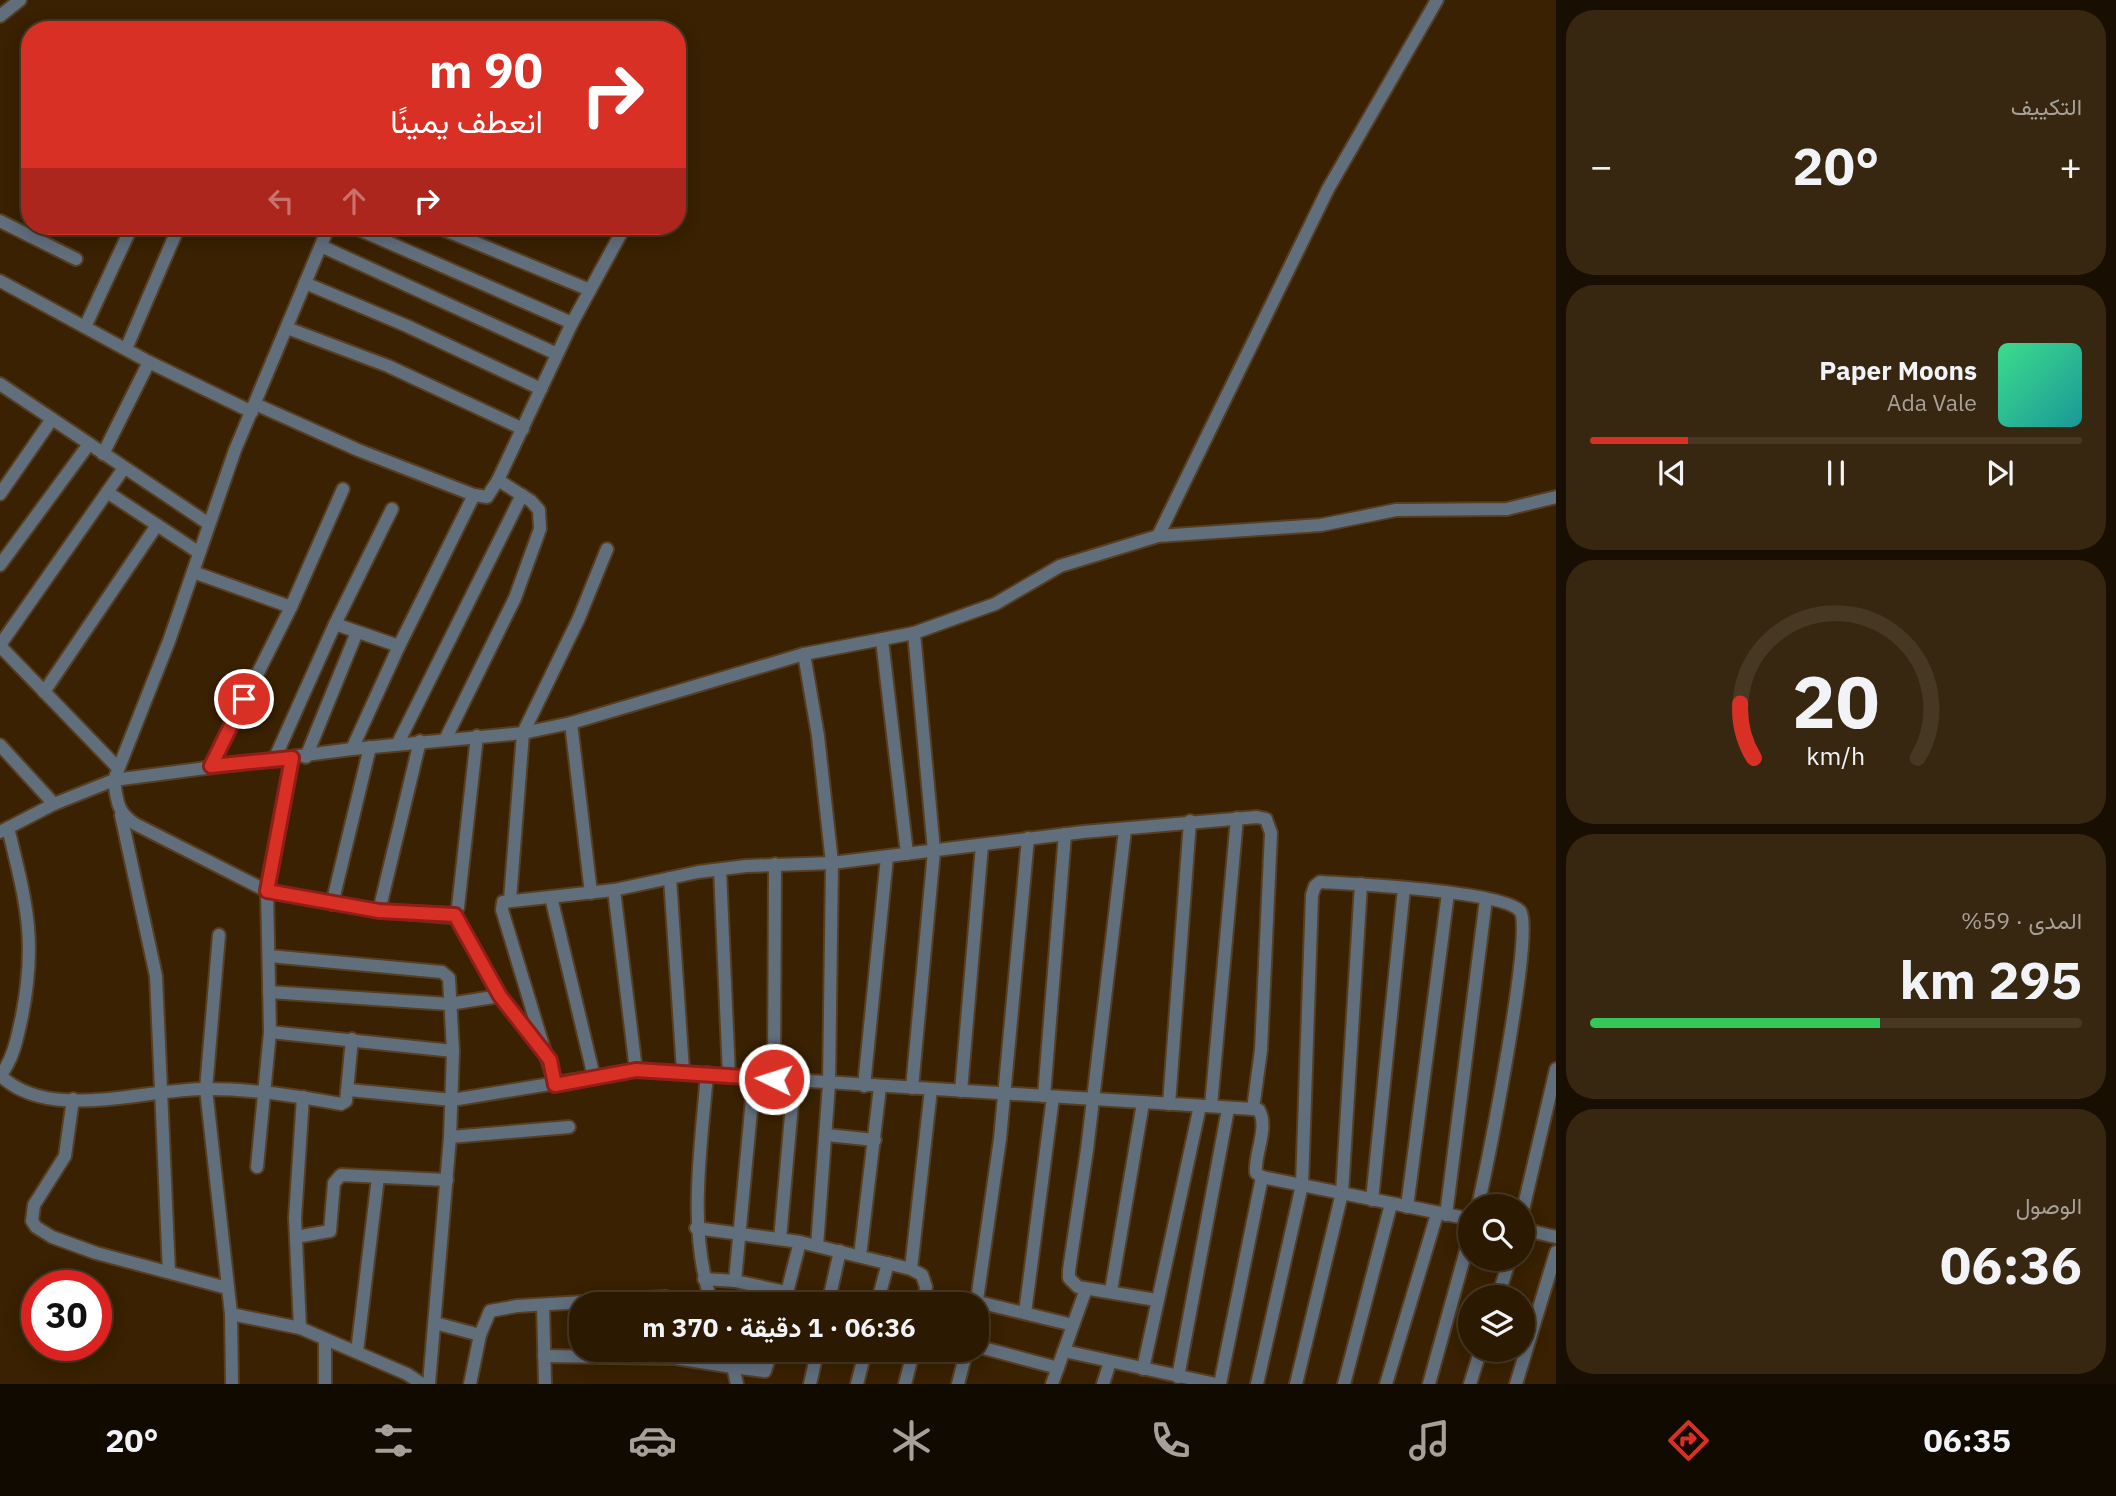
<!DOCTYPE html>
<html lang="ar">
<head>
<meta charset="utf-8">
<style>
	body { margin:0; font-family:"IBM Plex Sans",Vazirmatn,sans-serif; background:#372610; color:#f1f3f6; direction:rtl; height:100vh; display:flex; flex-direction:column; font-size:26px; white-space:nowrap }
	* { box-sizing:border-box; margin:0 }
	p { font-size:23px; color:#a6a099 }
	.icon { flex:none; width:38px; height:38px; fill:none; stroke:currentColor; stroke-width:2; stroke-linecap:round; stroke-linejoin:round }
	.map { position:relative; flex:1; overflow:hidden; direction:ltr }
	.details { display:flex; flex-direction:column; gap:10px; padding:10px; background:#180e01; width:560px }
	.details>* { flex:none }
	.banner { position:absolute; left:21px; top:21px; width:665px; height:214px; border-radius:28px; box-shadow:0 4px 18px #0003,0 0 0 2px #473823; direction:rtl; background:#d93025; color:#fff; overflow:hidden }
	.controls { position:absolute; left:1458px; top:1194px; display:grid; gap:14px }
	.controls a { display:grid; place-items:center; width:77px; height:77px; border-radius:50%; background:#2b1901; box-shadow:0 4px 18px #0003,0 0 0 2px #473823; font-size:35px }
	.speed { position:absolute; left:21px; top:1270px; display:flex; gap:14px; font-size:35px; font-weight:700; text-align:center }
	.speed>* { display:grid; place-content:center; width:91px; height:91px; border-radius:50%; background:#2b1901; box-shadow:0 4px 18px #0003,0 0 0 2px #473823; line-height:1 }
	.speed .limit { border:10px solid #d22; background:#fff; color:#111 }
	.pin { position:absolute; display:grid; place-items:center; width:60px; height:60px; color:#fff; margin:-30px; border:4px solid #fff; border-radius:50%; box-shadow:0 2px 7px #0007 }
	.me { position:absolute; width:77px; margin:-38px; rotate:274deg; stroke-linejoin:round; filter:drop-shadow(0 0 5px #0008) }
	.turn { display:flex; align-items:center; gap:24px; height:147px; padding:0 28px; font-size:32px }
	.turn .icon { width:91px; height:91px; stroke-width:2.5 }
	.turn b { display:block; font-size:49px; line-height:60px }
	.lanes { display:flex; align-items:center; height:66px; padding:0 28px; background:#0003; justify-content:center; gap:35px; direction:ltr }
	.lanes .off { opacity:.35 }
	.big { font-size:52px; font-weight:700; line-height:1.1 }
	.details .widget { flex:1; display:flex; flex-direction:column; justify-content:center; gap:10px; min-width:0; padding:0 24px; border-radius:28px; background:#372610 }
	.details .dial { align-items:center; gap:0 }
	.dial svg { height:182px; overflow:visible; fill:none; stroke:#473823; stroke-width:7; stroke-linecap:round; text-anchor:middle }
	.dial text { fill:#f1f3f6; stroke:none }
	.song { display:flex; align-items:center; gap:21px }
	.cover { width:84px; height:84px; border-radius:10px; background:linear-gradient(135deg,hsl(150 70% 55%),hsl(180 70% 35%)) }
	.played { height:7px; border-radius:4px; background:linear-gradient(90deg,#d93025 20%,#473823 20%) }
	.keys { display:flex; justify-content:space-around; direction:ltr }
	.heat { display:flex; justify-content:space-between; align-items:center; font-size:38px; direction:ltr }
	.charge { height:10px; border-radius:5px; background:linear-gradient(90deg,#34c759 59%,#473823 0) }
	.trip { position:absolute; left:569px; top:1292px; width:420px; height:70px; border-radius:28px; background:#2b1901; box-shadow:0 4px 18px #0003,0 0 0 2px #473823; font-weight:700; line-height:70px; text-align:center; direction:rtl }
	.tab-bar { display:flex; height:112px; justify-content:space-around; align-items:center; background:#110a00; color:#a6a099 }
	.tab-bar .icon { width:49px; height:49px }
	.tab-bar .on { color:#d93025 }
	.tab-bar b { font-size:32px; color:#f1f3f6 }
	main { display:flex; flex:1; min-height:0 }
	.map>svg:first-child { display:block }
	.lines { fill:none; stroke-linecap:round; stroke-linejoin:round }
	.street-casing { stroke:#553e21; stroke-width:16 }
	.street { stroke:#616e7c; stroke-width:12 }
	.route-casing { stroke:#8d1f18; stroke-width:18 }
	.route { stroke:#d93025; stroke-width:12 }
</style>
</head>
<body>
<main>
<section class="details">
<div class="widget"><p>التكييف</p>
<div class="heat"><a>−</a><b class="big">20°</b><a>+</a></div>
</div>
<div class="widget">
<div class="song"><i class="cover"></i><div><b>Paper Moons</b><p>Ada Vale</p></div></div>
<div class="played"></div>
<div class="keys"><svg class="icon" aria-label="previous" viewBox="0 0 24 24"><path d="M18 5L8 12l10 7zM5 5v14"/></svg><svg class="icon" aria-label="pause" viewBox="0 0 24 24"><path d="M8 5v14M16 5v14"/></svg><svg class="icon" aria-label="next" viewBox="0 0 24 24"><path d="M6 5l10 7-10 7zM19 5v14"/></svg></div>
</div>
<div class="widget dial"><svg viewBox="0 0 100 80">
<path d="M14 69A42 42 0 1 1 86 69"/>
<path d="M14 69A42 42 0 0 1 8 45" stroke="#d93025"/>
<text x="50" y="56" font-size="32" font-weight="700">20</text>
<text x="50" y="72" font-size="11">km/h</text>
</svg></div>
<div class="widget"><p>المدى · 59%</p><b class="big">295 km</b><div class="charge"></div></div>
<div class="widget"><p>الوصول</p><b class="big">06:36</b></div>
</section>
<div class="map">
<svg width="1556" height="1384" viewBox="0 0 1556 1384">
	<rect width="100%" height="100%" fill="#392101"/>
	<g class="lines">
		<g class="street-casing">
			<g id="street">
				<polyline points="0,16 20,0"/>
				<polyline points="0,221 76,259"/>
				<polyline points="351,226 572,323"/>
				<polyline points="435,226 590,290"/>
				<polyline points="321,246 557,354"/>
				<polyline points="0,281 149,362 252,412"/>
				<polyline points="305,283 407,326 541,389"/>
				<polyline points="85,327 132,226"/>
				<polyline points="287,328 388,366 523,429"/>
				<polyline points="126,349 179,226"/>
				<polyline points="0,384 209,524"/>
				<polyline points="255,404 358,450 474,495 487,497 498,480 572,323 625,226"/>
				<polyline points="103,454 149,362"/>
				<polyline points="107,492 198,552"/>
				<polyline points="0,494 52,419"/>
				<polyline points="1158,536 1321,525 1396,510 1507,509 1556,497"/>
				<polyline points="0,565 89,444"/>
				<polyline points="193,572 291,607"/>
				<polyline points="335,624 399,646"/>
				<polyline points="882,640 907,854"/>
				<polyline points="0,645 124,468"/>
				<polyline points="0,646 118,768"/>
				<polyline points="804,654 818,736 832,863 829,1084 817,1246"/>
				<polyline points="44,692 157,525"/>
				<polyline points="571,723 591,893"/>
				<path d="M477,736L458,907L452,917L379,911L267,891L135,824C117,812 117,801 114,780L352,749L523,733L571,723L804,654L914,633L995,604L1060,566L1158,536L1328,189L1437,0"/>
				<polyline points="445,740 515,598 540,529 539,510 531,501 498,480"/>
				<polyline points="398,743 522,495"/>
				<polyline points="0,745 54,804"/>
				<polyline points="352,749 399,646 474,495"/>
				<polyline points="306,757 357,632"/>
				<polyline points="274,760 335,624 392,509"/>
				<polyline points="211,766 291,607 343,489"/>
				<polyline points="121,815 156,976 169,1272"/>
				<polyline points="1125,830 1087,1150 1069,1270 1069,1278 1078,1287 1156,1300"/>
				<polyline points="0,832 54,804 114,780 169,641 235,450 329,226"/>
				<polyline points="720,870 729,1075"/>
				<polyline points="670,878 683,1071"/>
				<polyline points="614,890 636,1070"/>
				<polyline points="551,897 594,1077"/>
				<polyline points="510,900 523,733 579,618 607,549"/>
				<polyline points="332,904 370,747"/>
				<polyline points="379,911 420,741"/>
				<polyline points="455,915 500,996 546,1055"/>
				<polyline points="219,935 206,1089 231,1314 232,1384"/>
				<polyline points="269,956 442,972 449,978 453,1051 450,1137 429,1384"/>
				<polyline points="269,992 449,1004 500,996"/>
				<polyline points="270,1032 453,1051"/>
				<path d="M707,1073C701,1150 687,1229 712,1304"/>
				<path d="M0,1076C14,1058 17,1038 22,1016C37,939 26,902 8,828"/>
				<path d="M1,1076C51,1123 145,1088 208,1089C253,1089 297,1096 341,1104L346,1101L352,1039"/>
				<polyline points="774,1078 775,864"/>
				<polyline points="555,1085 502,910 503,902 614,890 698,872 746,866 832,863 1083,832 1257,817 1266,819 1271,833 1261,1050 1253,1109"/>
				<polyline points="864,1086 887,857"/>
				<polyline points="912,1088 934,851 914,633"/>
				<path d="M349,1090L452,1100L636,1070L1253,1109L1259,1110C1269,1129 1254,1153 1256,1173L1262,1177L1470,1219"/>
				<polyline points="961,1091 982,845"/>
				<polyline points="1044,1096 1065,834"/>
				<polyline points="73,1099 65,1156 34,1205 32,1221 36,1227 52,1237 96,1253 227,1288"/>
				<polyline points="1169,1104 1190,821"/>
				<polyline points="1211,1106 1237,818"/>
				<polyline points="827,1135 875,1140"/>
				<polyline points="450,1137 569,1127"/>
				<polyline points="257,1167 270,1032 267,891 292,758"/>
				<polyline points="1372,1200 1404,888"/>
				<polyline points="1407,1207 1448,893"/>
				<polyline points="1522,1214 1556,1069"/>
				<polyline points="1446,1215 1486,899"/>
				<polyline points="696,1228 800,1242 911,1269 922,1275 926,1287 924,1304"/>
				<polyline points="1522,1229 1556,1237"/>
				<polyline points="296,1237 330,1231 334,1183 341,1175 447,1180"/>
				<polyline points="780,1239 794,1082"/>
				<polyline points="860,1256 880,1087"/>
				<polyline points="911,1269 931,1089"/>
				<polyline points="704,1279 735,1281 786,1292"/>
				<polyline points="735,1281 754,1078"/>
				<polyline points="1111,1291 1143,1103"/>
				<polyline points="1498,1297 1510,1258"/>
				<polyline points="978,1302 1073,1325"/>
				<polyline points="784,1304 800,1242"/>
				<polyline points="828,1304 840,1251"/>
				<polyline points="877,1304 888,1263"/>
				<polyline points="543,1306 545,1384"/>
				<polyline points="976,1307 1000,1139 1028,838"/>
				<polyline points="1025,1313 1053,1097"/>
				<polyline points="231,1314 300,1328 407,1374 422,1384"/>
				<polyline points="435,1323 480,1335"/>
				<polyline points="300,1328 295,1218 303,1097"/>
				<polyline points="976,1346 1058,1368"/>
				<polyline points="1064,1351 1216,1384"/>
				<polyline points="357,1352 378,1177"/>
				<polyline points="544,1356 675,1358 733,1367 727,1349"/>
				<polyline points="1143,1369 1200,1106"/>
				<polyline points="1178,1377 1228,1109"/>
				<polyline points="325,1384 325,1340"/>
				<polyline points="470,1384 480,1335 490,1311 517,1306 666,1297 667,1304"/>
				<polyline points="737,1384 733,1367 765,1371 772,1349"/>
				<polyline points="810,1384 818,1349"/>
				<polyline points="857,1384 866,1349"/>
				<polyline points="905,1384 914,1349"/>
				<polyline points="958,1384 967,1349"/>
				<polyline points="1052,1384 1086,1289"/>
				<polyline points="1103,1384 1110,1362"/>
				<polyline points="1220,1384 1262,1177"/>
				<path d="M1257,1384L1302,1185L1312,895L1315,886L1320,882C1352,884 1503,891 1520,911C1535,928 1486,1170 1478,1206"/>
				<polyline points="1296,1384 1342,1193 1361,884"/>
				<polyline points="1344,1384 1391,1204"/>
				<polyline points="1386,1384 1437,1214"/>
				<polyline points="1429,1384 1470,1236"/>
				<polyline points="1470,1384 1481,1349"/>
				<polyline points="1516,1384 1556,1252"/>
			</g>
		</g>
		<use href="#street" class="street"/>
	</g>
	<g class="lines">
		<g class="route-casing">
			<polyline id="route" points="244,699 211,766 292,758 267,891 379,911 455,915 500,996 550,1060 555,1085 636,1070 774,1079"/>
		</g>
		<use href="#route" class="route"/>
	</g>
</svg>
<div class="controls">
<a><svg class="icon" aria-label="search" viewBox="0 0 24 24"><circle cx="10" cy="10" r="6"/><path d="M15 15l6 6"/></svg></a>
<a><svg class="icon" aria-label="layers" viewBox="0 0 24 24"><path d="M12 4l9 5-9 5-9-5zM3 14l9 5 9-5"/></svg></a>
</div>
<div class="speed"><div class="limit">30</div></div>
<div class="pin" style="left:244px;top:699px;background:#d93025"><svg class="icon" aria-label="arrive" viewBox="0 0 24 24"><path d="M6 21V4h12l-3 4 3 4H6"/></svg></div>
<svg class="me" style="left:774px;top:1079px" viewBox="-20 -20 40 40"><circle r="17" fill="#d93025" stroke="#fff" stroke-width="3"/><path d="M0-11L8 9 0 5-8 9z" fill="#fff"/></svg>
<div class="trip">06:36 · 1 دقيقة · 370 m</div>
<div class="banner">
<div class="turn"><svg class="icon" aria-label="right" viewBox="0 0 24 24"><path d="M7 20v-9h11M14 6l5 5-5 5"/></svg><div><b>90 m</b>انعطف يمينًا</div></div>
<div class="lanes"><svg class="icon off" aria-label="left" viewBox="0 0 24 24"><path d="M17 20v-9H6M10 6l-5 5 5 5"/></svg><svg class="icon off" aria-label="ahead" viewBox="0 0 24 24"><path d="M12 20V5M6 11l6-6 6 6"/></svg><svg class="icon" aria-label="right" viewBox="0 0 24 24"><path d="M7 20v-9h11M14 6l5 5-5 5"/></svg></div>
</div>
</div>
</main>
<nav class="tab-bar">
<b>06:35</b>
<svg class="icon on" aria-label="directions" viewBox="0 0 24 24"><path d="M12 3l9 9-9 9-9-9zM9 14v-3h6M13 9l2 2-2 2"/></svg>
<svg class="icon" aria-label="music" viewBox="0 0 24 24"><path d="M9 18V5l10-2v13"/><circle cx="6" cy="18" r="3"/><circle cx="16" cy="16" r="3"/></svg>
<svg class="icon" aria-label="phone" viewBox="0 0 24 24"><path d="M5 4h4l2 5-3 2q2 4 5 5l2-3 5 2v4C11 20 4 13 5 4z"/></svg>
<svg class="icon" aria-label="climate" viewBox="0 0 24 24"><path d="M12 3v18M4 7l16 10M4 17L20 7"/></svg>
<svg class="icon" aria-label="car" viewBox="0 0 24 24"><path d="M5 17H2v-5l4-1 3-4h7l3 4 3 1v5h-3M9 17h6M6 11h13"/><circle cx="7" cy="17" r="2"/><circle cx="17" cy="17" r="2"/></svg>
<svg class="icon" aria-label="filters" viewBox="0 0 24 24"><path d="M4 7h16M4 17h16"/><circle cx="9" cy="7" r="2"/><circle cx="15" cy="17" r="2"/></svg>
<b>20°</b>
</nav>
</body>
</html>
